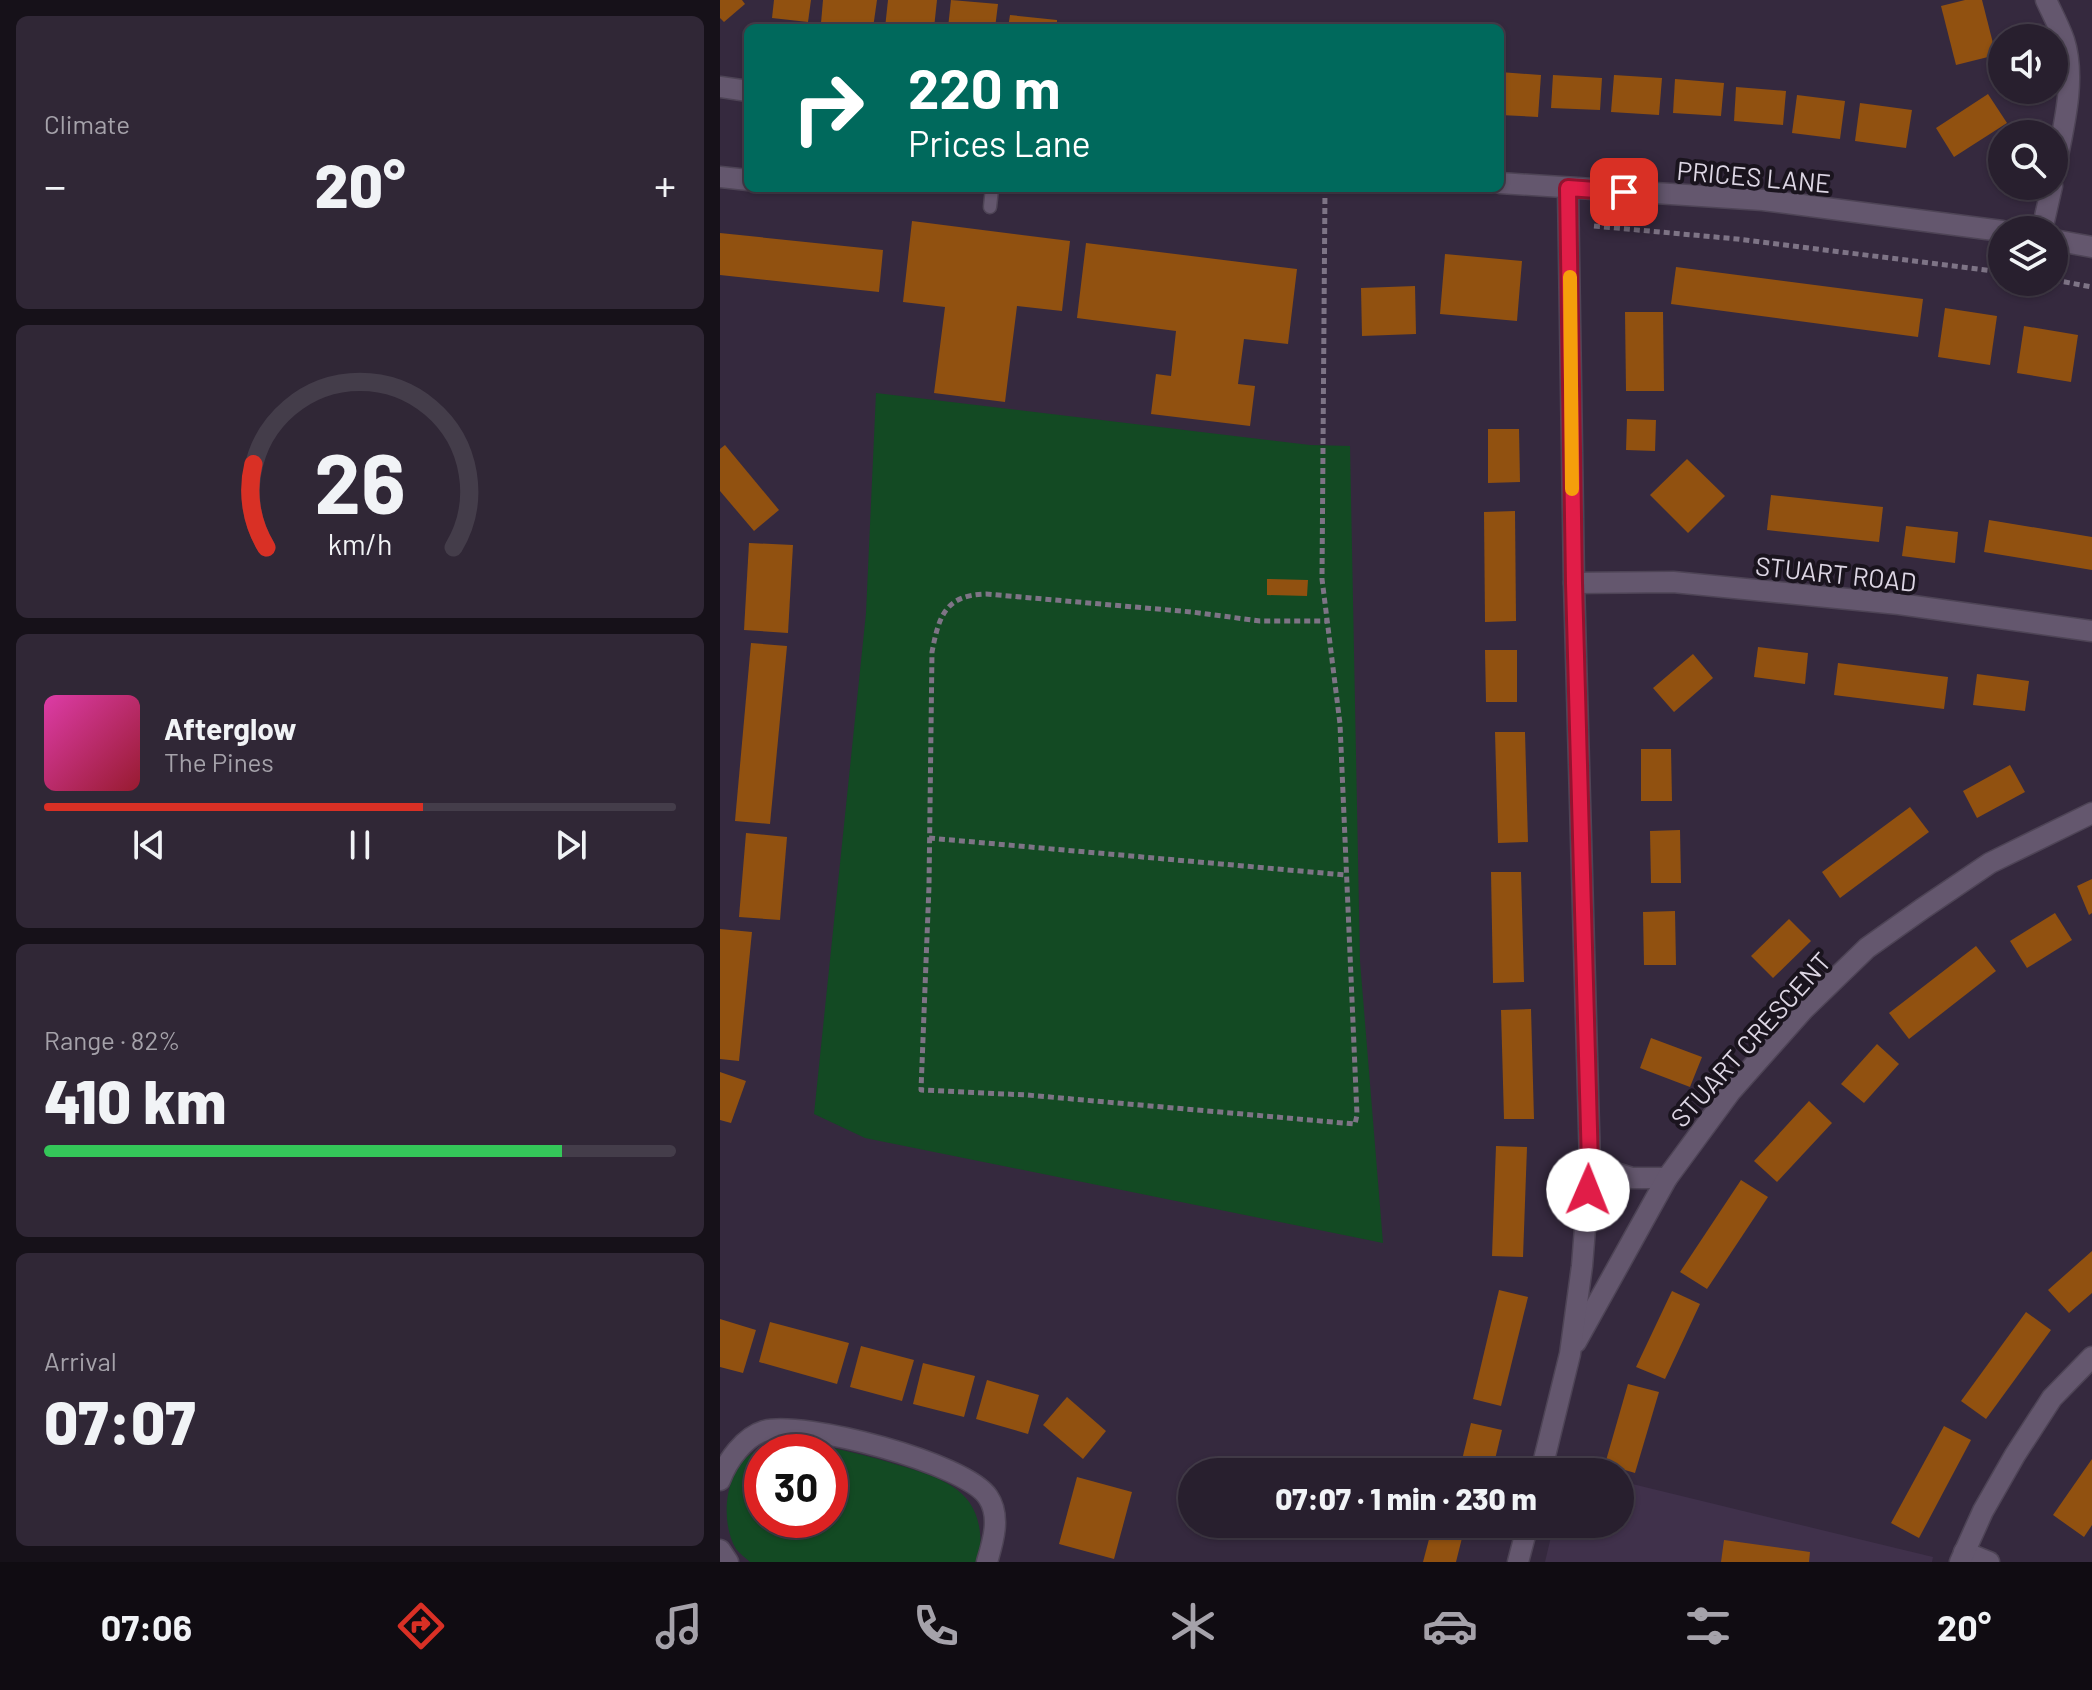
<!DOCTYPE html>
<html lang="en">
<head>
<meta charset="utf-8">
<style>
	body { margin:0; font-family:Barlow,sans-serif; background:#302736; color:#f1f3f6; height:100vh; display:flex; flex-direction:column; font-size:30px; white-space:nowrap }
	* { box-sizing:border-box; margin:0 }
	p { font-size:26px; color:#a5a2aa }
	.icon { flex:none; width:44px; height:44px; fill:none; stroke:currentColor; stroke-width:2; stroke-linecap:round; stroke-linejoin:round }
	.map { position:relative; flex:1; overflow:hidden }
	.panel { display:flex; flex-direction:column; gap:16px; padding:16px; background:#161119; width:720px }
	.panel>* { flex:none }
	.guide { position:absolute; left:24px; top:24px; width:760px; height:168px; border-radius:12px; box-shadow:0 2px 6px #0004,0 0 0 2px #443d4a; background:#00695c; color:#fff; overflow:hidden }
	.controls { position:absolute; left:1268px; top:24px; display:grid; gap:16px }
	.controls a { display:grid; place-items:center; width:80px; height:80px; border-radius:50%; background:#281f2e; box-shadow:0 2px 6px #0004,0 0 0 2px #443d4a; font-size:40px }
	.speed { position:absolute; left:24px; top:1434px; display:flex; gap:16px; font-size:40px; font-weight:700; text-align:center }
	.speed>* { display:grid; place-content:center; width:104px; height:104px; border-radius:50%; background:#281f2e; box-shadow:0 2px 6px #0004,0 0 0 2px #443d4a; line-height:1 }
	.speed .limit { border:12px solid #d22; background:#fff; color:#111 }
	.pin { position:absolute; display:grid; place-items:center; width:68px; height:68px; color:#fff; margin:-34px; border-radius:16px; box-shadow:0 4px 12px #0006 }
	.me { position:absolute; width:88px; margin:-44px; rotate:1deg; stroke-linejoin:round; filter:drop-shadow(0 0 6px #0008) }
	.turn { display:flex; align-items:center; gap:28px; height:168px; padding:0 32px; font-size:36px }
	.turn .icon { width:104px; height:104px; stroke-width:2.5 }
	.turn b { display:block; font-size:56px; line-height:68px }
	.big { font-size:60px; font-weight:800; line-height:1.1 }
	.panel .tile { flex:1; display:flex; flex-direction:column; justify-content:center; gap:12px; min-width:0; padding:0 28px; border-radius:12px; background:#302736 }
	.panel .dial { align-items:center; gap:0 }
	.dial svg { height:208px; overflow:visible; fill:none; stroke:#443d4a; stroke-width:7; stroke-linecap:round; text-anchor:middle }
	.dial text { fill:#f1f3f6; stroke:none }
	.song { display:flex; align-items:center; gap:24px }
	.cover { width:96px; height:96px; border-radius:12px; background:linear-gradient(135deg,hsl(320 70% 55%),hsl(350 70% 35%)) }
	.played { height:8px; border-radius:4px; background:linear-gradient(90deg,#d93025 60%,#443d4a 60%) }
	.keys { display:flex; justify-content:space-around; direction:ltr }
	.heat { display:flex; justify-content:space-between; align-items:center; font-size:44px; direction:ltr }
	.charge { height:12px; border-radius:6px; background:linear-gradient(90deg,#34c759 82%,#443d4a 0) }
	.trip { position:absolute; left:458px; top:1458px; width:456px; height:80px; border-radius:40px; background:#281f2e; box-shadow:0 2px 6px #0004,0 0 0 2px #443d4a; font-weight:800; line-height:80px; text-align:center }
	.dock { display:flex; height:128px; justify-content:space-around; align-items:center; background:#100c12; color:#a5a2aa }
	.dock .icon { width:56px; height:56px }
	.dock .active { color:#d93025 }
	.dock b { font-size:36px; color:#f1f3f6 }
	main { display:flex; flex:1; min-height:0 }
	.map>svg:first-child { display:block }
	.built { fill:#40314b }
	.green { fill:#134a23; fill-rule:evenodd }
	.building { fill:#915110 }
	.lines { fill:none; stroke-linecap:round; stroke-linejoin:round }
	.service-casing { stroke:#4e4456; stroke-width:15 }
	.minor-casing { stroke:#4e4456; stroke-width:23 }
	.tertiary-casing { stroke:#4e4456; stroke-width:23 }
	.path { stroke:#7e7486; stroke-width:5; stroke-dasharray:6 4; stroke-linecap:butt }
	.service { stroke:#64576e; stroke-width:12 }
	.minor { stroke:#64576e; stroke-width:20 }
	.tertiary { stroke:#64576e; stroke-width:20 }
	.route-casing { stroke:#92132f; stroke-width:20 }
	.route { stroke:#e11d48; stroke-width:14 }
	.slow { stroke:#f59e0b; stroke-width:14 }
	.labels { text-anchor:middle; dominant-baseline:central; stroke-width:8; stroke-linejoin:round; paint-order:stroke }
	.street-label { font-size:26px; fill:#ddd6e4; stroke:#1a141e }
</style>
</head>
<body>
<main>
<section class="panel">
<div class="tile"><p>Climate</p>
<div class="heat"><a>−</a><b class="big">20°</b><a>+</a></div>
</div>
<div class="tile dial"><svg viewBox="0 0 100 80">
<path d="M14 69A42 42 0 1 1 86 69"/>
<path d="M14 69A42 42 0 0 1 9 37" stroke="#d93025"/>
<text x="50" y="56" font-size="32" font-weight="700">26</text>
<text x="50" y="72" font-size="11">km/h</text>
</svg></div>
<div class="tile">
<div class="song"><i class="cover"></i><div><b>Afterglow</b><p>The Pines</p></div></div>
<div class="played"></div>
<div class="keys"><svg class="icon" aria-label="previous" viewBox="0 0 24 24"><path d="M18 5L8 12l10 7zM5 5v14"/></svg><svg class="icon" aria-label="pause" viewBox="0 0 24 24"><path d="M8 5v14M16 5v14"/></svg><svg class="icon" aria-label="next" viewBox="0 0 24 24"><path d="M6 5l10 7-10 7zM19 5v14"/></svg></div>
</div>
<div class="tile"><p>Range · 82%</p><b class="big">410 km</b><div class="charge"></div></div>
<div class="tile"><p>Arrival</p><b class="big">07:07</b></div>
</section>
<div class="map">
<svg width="1372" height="1562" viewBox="0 0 1372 1562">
	<rect width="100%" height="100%" fill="#35293e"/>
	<polygon class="built" points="900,1481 1155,1543 1213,1557 1212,1562 825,1562 834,1524 900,1524"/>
	<g class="green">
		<polygon points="156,393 590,445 630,446 640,961 663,1243 145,1138 94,1114 146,613"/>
		<path d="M86,1442C117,1449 148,1455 178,1465C234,1481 268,1496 259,1562H30C26,1558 20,1554 16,1549C0,1522 4,1473 32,1453C48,1442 68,1443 86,1442ZM42,1452H110V1520H42Z"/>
	</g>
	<g class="building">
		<polygon points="0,0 22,0 25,4 4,22 0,18"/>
		<polygon points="54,0 91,0 88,22 52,18"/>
		<polygon points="103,0 157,0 153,28 101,23"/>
		<polygon points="168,0 217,0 214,28 165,28"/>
		<polygon points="231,0 278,4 275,28 228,28"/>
		<polygon points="1245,0 1262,0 1276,55 1236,65 1221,6"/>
		<polygon points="290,15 337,20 337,28 288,28"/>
		<polygon points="780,72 821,75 818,117 780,115"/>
		<polygon points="833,75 882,78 880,110 831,108"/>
		<polygon points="894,75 942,78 939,115 891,112"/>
		<polygon points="955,79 1004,83 1001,116 953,113"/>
		<polygon points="1016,87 1066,91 1063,125 1014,121"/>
		<polygon points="1268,94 1287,123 1234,157 1216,128"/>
		<polygon points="1077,95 1125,101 1120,139 1072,133"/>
		<polygon points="1140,103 1192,110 1186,148 1135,141"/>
		<polygon points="192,221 350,241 342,311 297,306 285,402 214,393 225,307 183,302"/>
		<polygon points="0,233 163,250 159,292 0,275"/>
		<polygon points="366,243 577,269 568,344 524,339 518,384 535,386 530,426 431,414 436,374 451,376 456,331 357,318"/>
		<polygon points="725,254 802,261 797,321 720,314"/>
		<polygon points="956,267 1203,299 1198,337 951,304"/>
		<polygon points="695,286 696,334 642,336 641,288"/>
		<polygon points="1225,308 1277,316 1270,365 1218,357"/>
		<polygon points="905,312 943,312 944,391 906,391"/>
		<polygon points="1304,326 1358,335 1351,382 1297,373"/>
		<polygon points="907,419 936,420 935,451 906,450"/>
		<polygon points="768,429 799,429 800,482 768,483"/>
		<polygon points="5,445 59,510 34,531 0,491 0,449"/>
		<polygon points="967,459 1005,496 968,533 930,495"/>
		<polygon points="1051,495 1163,507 1159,542 1047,530"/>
		<polygon points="795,511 796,621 765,622 764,512"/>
		<polygon points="1269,520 1372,537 1372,570 1264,552"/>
		<polygon points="1186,526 1238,532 1235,563 1182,556"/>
		<polygon points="29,543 73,545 68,633 24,630"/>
		<polygon points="547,579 588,580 587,596 547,595"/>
		<polygon points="31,643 67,646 50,824 15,821"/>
		<polygon points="1038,647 1088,653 1085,684 1034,677"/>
		<polygon points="765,650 797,650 797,702 766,702"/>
		<polygon points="973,654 993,678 954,712 933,688"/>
		<polygon points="1118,663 1228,677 1224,709 1114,695"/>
		<polygon points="1257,674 1309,681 1305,711 1253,705"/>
		<polygon points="775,732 805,732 808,842 778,843"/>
		<polygon points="921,749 951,749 952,801 921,801"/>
		<polygon points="1290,765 1305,792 1257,818 1243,791"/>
		<polygon points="1190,807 1209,832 1120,898 1102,872"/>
		<polygon points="960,830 961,883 931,883 930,831"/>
		<polygon points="26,833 67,837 60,920 19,917"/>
		<polygon points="771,872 801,872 804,982 773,983"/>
		<polygon points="1372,879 1372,913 1369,915 1357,886"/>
		<polygon points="955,911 956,965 924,965 923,912"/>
		<polygon points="1335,913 1352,940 1307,968 1290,941"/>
		<polygon points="1069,919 1091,941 1053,978 1031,956"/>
		<polygon points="0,929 32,932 19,1061 0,1059"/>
		<polygon points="1256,946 1276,971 1189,1039 1169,1013"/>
		<polygon points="811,1009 814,1119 784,1119 781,1010"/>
		<polygon points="931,1038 982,1057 970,1087 920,1068"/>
		<polygon points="1157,1044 1179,1064 1144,1103 1121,1084"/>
		<polygon points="0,1072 26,1081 11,1123 0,1120"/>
		<polygon points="1089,1101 1112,1123 1057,1182 1034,1161"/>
		<polygon points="776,1146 807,1147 803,1257 772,1256"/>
		<polygon points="1021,1180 1048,1197 987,1289 960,1272"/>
		<polygon points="1372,1251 1372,1293 1349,1313 1328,1290"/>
		<polygon points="779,1290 808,1297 781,1406 753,1399"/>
		<polygon points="952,1291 980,1304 945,1379 916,1367"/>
		<polygon points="1306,1312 1331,1330 1266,1419 1241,1401"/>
		<polygon points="0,1319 36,1330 23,1373 0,1367"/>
		<polygon points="50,1322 129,1343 117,1384 39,1362"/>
		<polygon points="141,1346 194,1360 182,1401 130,1387"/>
		<polygon points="203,1363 255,1376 244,1417 193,1404"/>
		<polygon points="267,1380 319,1395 308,1434 256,1419"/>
		<polygon points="908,1384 939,1392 915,1473 885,1464"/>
		<polygon points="347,1397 386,1431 363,1459 323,1425"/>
		<polygon points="751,1423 782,1430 772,1472 739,1472"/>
		<polygon points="1224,1426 1251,1440 1199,1538 1171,1523"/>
		<polygon points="1372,1459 1372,1525 1364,1537 1333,1515"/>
		<polygon points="357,1477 412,1492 394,1559 339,1544"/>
		<polygon points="713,1524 744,1530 736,1562 703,1562"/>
		<polygon points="1004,1540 1090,1552 1089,1562 1001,1562"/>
	</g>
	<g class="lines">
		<g class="service-casing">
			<polyline id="service" points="270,207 272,188"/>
		</g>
		<g class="minor-casing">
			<g id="minor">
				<path d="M1326,0C1332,13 1339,26 1344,40C1357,81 1342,133 1334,175"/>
				<polyline points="0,177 28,180"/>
				<polyline points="1322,230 1332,186"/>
				<polyline points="854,583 953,582 1179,604 1372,631"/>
				<polyline points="870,1165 912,1178 947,1178"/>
				<polyline points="856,1342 947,1178 1011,1091 1083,1010 1147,948 1202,909 1270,863 1372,813"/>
				<polyline points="821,1472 850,1354 862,1266 870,1165 854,583 848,188"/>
				<path d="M0,1480C7,1461 24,1437 44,1431C82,1420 246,1463 268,1497C281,1516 273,1542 267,1562"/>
				<polyline points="0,1550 8,1562"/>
				<polyline points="1244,1552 1269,1562"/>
				<polyline points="798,1562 808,1524"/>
				<polyline points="1240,1562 1263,1511 1295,1455 1332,1398 1372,1357"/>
			</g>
		</g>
		<g class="tertiary-casing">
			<g id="tertiary">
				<polyline points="0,87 28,91"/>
				<polyline points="780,183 1043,200 1282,231"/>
				<polyline points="1334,240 1372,247"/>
			</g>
		</g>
		<g class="path">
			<path d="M605,188L602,579L620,724L637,1115L635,1124L307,1095L201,1090L209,886L212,652C219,616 225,595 266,594L472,612L540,621H607"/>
			<polyline points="874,226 1017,239 1282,272"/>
			<polyline points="1334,280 1372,287"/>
			<polyline points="209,838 625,875"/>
		</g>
		<use href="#service" class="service"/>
		<use href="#minor" class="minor"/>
		<use href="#tertiary" class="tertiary"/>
	</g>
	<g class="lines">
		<g class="route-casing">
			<polyline id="route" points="868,1190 870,1165 854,583 848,188 904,192"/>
		</g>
		<use href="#route" class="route"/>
		<polyline class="slow" points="850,277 852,489"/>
	</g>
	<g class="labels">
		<g class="street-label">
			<text transform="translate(1034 176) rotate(5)">PRICES LANE</text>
			<text transform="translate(1116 573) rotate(6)">STUART ROAD</text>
			<text transform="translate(1030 1039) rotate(-48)">STUART CRESCENT</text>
		</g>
	</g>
</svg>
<div class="controls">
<a><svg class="icon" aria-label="sound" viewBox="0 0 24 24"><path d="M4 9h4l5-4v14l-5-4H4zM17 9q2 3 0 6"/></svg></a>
<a><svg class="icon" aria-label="search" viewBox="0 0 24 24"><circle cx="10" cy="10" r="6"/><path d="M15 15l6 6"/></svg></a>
<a><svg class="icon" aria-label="layers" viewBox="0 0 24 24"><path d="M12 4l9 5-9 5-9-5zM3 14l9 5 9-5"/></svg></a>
</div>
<div class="speed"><div class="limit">30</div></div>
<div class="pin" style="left:904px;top:192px;background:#d93025"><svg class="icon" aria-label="arrive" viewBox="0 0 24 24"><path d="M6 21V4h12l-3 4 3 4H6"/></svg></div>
<svg class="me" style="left:868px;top:1190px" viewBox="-20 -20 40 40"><circle r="19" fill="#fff"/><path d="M0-13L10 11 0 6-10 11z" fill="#e11d48"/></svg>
<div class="trip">07:07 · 1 min · 230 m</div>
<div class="guide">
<div class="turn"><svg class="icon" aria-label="right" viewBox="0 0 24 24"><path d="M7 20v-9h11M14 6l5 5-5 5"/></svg><div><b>220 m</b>Prices Lane</div></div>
</div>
</div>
</main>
<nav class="dock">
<b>07:06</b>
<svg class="icon active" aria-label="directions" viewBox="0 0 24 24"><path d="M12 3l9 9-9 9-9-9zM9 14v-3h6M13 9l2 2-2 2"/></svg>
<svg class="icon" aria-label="music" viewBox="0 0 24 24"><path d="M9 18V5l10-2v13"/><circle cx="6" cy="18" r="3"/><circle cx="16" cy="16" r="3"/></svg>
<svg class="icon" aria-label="phone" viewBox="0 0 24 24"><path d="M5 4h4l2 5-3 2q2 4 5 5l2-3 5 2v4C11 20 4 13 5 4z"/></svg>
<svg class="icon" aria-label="climate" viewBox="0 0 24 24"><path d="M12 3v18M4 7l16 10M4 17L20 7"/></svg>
<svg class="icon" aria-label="car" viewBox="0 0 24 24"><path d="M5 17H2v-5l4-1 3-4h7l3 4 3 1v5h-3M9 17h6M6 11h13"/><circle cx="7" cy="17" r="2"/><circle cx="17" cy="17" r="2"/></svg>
<svg class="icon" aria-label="filters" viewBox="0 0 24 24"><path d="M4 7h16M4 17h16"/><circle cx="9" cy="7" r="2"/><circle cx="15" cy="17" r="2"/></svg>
<b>20°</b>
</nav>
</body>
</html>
